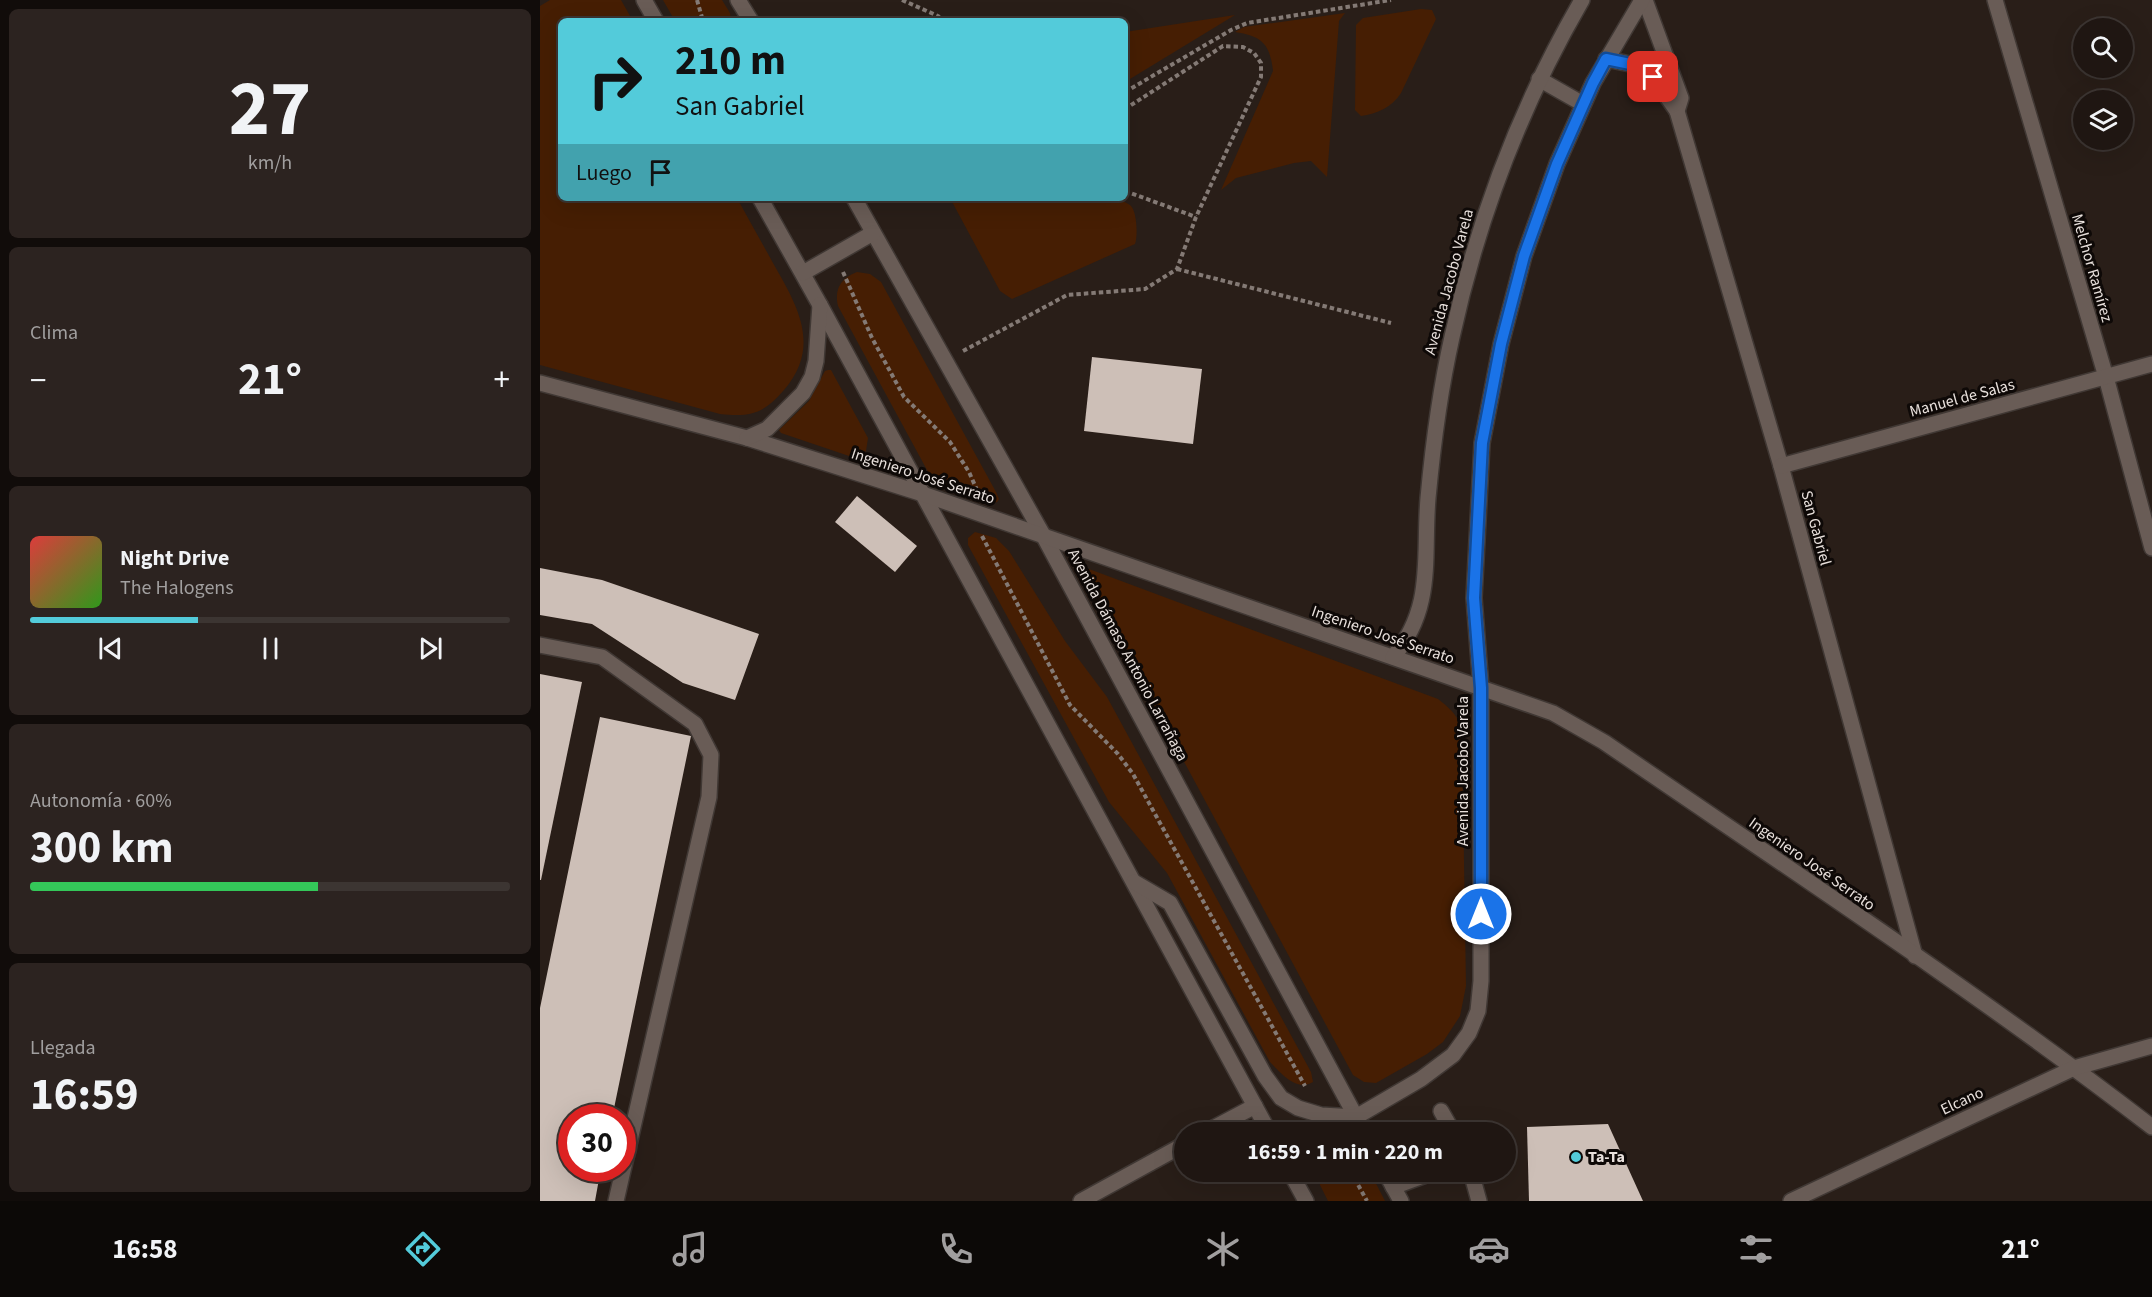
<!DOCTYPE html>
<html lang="es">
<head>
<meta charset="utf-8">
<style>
	body { margin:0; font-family:"Source Sans 3",sans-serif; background:#2c2320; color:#f1f3f6; height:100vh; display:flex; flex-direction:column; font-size:22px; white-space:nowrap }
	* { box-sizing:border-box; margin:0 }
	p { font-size:20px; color:#a19f9f }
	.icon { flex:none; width:33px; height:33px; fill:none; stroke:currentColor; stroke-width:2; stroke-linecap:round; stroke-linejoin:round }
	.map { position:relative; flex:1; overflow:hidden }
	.details { display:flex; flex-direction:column; gap:9px; padding:9px; background:#110c0a; width:540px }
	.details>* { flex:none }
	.hud { position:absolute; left:18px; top:18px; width:570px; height:183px; border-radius:9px; box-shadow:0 6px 24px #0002,0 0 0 2px #3c3532; background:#53cbda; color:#111; overflow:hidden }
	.fabs { position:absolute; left:1533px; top:18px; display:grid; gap:12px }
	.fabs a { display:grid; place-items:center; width:60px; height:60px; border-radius:50%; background:#1f1612; box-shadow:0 6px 24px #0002,0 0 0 2px #3c3532; font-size:30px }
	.speed { position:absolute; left:18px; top:1104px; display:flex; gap:12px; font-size:30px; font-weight:700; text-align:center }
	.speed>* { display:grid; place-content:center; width:78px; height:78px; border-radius:50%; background:#1f1612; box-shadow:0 6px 24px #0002,0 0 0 2px #3c3532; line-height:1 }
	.speed .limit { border:9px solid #d22; background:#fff; color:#111 }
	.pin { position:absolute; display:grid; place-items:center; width:51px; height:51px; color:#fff; margin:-26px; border-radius:12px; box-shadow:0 3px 9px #0006 }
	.me { position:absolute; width:66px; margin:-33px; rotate:0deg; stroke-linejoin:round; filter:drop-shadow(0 0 4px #0008) }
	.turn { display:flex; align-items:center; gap:21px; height:126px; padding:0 18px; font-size:27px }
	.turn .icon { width:78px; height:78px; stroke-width:2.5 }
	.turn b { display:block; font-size:42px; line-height:51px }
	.then { display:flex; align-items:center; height:57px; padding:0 18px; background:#0003; gap:12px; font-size:22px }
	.big { font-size:45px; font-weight:700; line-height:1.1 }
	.details .tile { flex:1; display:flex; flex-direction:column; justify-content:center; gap:9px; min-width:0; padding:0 21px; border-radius:9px; background:#2c2320 }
	.details .dial { align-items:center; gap:0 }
	.dial b { font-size:78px; line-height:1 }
	.song { display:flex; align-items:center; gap:18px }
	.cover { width:72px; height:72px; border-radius:9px; background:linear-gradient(135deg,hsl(0 70% 55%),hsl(110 70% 35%)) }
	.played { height:6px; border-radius:3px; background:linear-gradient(90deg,#53cbda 35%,#3c3532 35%) }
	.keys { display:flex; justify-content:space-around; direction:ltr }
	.heat { display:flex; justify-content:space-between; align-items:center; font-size:33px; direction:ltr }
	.charge { height:9px; border-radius:4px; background:linear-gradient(90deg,#34c759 60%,#3c3532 0) }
	.trip { position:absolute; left:634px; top:1122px; width:342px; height:60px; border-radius:30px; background:#1f1612; box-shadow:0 6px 24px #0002,0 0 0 2px #3c3532; font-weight:700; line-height:60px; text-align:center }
	.tab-bar { display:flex; height:96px; justify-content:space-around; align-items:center; background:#0c0907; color:#a19f9f }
	.tab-bar .icon { width:42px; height:42px }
	.tab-bar .on { color:#53cbda }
	.tab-bar b { font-size:27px; color:#f1f3f6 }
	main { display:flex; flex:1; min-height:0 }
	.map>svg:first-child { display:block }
	.green { fill:#461e03 }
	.building { fill:#cdbfb7 }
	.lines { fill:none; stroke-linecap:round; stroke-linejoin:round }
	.minor-casing { stroke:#403834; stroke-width:18 }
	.path { stroke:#847a75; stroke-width:4; stroke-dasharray:4.5 3; stroke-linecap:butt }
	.minor { stroke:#695c56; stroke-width:15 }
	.route-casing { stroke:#114b97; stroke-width:15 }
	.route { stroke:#1a73e8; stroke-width:10 }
	.poi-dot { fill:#53cbda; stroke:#0e0907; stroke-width:2 }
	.labels { text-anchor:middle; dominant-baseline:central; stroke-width:6; stroke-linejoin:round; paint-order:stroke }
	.street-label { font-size:16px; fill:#e8e0dc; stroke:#0e0907 }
	.poi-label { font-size:16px; font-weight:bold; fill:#e8e0dc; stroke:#0e0907; text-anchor:start }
</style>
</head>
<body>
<main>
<section class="details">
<div class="tile dial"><b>27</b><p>km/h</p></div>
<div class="tile"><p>Clima</p>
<div class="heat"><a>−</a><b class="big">21°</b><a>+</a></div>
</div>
<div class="tile">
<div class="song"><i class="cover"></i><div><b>Night Drive</b><p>The Halogens</p></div></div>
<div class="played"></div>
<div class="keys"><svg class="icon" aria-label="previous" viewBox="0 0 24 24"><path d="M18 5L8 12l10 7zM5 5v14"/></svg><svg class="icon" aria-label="pause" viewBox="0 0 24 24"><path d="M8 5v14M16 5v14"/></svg><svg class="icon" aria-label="next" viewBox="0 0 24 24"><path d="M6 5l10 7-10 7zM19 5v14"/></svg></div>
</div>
<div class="tile"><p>Autonomía · 60%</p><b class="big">300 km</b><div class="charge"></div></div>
<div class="tile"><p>Llegada</p><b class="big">16:59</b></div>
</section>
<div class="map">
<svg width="1612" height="1201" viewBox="0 0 1612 1201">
	<rect width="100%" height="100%" fill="#291e18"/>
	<g class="green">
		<path d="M10,0H81L93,21H21V198H197C209,220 221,241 233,263C257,305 282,346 244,390C223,414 211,417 180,414L0,365V6Z"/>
		<polygon points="123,0 182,0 190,13 191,21 135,21"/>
		<path d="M881,9L892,10L896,19L861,93C852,107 837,114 821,116L815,110L816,25L823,18Z"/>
		<path d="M805,13L799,21L787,177L771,161L754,163L696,178L681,190L733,71C730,44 722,36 695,32L704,27Z"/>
		<polygon points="695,15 585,82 585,32"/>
		<path d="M410,198H570C576,200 585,201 590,205C597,210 598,236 595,244L472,299L460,291Z"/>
		<path d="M317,272L330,274L341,282L456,492L459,499L457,502L453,503L400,485L393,481L298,306C294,289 301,278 317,272Z"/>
		<polygon points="288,370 291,370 328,438 326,451 321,455 312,457 241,433 239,430 269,401 285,371"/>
		<path d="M435,532L456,538L469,551L525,641L567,697L771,1072L773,1082C756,1092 741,1073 730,1062L627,873L569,802L428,545V538Z"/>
		<path d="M549,569L898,699C912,710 920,717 922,736L926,986L920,1016L903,1042L887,1054L836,1083L824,1082L813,1075L545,578L543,573L545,570Z"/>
		<polygon points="781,1172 830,1172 845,1201 788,1201 780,1185"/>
	</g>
	<g class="building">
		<polygon points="552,357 662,369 653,444 544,431"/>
		<polygon points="317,496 377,546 355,572 295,522"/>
		<polygon points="0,568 62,580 219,634 195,700 143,683 52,624 0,615"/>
		<polygon points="0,674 42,682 1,880 0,880"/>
		<polygon points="60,717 151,736 72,1118 32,1118 32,1168 61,1168 55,1201 0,1201 0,1008"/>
		<polygon points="1068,1124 1103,1201 989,1201 987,1127"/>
	</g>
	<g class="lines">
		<g class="minor-casing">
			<g id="minor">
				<polyline points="104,0 116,21"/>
				<polyline points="198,0 211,21"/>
				<polyline points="1105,0 1141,98 1137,111"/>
				<polyline points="1455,0 1566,377 1612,548"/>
				<polyline points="1066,59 1095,65 1113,77 1137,111 1241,466 1375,956"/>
				<polyline points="999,79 1043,104"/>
				<polyline points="220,198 280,305 729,1132"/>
				<polyline points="314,198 503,535 824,1132"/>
				<polyline points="263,273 333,233"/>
				<path d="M0,383L207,438L383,494L1013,713L1064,742C1248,868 1435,991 1612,1127"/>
				<polyline points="207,438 227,429 263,393 272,377 276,361 280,305"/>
				<polyline points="1241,466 1612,364"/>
				<polyline points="0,645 62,657 155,724 171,755 169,797 76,1201"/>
				<path d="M853,657C895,607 883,558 888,498C893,444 900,390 912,337C938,218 981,105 1042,0"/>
				<polyline points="594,882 630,903 725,1076 741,1098 758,1108 781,1115 816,1117 881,1079 913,1055 929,1033 938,1011 941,981 941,688 934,598 942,443 961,344 984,256 1017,164 1053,83 1102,0"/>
				<polyline points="901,1111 913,1132"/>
				<polyline points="666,1132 715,1106"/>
				<polyline points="750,1172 766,1201"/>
				<polyline points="845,1172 861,1201"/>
				<polyline points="931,1172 939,1201"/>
				<polyline points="853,1187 894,1172"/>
				<polyline points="541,1201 645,1144"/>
				<polyline points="1251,1201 1534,1068 1612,1046"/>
			</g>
		</g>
		<g class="path">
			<polyline points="157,0 163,21"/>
			<polyline points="362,0 398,16 403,21"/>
			<polyline points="585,92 691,30 707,23 851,0"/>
			<polyline points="585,191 656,217"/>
			<polyline points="637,269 851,323"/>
			<polyline points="303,272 332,338 364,397 410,442 429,472 437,490"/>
			<polyline points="423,351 527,295 605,289 637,269 656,217 721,77 721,63 714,53 703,47 683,46 585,109"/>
			<polyline points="442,536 530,705 578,754 593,774 765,1086"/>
			<polyline points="811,1172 827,1201"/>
		</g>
		<use href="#minor" class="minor"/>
	</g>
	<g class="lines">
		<g class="route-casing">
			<polyline id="route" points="941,914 941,688 934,598 942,443 961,344 984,256 1017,164 1053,83 1066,59 1095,65 1113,77"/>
		</g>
		<use href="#route" class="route"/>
	</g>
	<circle class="poi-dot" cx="1036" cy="1157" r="6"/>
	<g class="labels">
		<g class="street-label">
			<text transform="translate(1552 268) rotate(74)">Melchor Ramírez</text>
			<text transform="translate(909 282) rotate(-75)">Avenida Jacobo Varela</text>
			<text transform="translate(1422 398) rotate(-15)">Manuel de Salas</text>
			<text transform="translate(383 476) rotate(18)">Ingeniero José Serrato</text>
			<text transform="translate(1276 528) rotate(75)">San Gabriel</text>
			<text transform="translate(843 635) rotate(19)">Ingeniero José Serrato</text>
			<text transform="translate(588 655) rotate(62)">Avenida Dámaso Antonio Larrañaga</text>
			<text transform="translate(923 771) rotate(-90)">Avenida Jacobo Varela</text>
			<text transform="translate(1272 864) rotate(35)">Ingeniero José Serrato</text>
			<text transform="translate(1422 1101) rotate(-25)">Elcano</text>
		</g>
		<g class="poi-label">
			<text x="1048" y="1157">Ta-Ta</text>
		</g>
	</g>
</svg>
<div class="fabs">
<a><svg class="icon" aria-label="search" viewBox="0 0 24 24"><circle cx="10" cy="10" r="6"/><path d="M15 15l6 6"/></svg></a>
<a><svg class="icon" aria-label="layers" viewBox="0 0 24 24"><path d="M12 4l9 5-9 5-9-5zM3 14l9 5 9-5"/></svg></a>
</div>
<div class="speed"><div class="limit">30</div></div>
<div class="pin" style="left:1113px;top:77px;background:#d93025"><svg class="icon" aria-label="arrive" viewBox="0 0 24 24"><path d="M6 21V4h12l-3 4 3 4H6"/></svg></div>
<svg class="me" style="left:941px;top:914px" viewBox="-20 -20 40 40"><circle r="17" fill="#1a73e8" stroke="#fff" stroke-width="3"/><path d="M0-11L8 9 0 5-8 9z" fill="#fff"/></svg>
<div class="trip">16:59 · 1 min · 220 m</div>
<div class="hud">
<div class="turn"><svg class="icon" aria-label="right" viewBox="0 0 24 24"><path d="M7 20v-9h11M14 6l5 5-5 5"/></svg><div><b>210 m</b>San Gabriel</div></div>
<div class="then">Luego<svg class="icon" aria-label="arrive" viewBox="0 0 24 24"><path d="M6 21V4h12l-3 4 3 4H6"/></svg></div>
</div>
</div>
</main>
<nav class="tab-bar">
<b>16:58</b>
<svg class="icon on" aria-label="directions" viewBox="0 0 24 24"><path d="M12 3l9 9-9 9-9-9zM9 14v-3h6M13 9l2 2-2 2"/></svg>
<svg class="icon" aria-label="music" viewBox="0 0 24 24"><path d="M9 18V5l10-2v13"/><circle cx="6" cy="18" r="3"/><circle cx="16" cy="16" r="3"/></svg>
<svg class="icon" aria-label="phone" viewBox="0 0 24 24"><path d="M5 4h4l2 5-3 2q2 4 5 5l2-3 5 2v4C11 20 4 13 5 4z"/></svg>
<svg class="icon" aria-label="climate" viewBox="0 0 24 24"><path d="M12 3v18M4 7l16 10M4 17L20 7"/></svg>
<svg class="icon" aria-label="car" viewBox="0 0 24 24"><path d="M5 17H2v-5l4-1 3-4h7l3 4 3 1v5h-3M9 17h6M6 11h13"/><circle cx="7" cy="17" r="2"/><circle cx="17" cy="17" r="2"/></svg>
<svg class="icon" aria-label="filters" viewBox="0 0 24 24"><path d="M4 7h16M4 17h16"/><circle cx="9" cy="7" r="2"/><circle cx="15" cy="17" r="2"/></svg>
<b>21°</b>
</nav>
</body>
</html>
